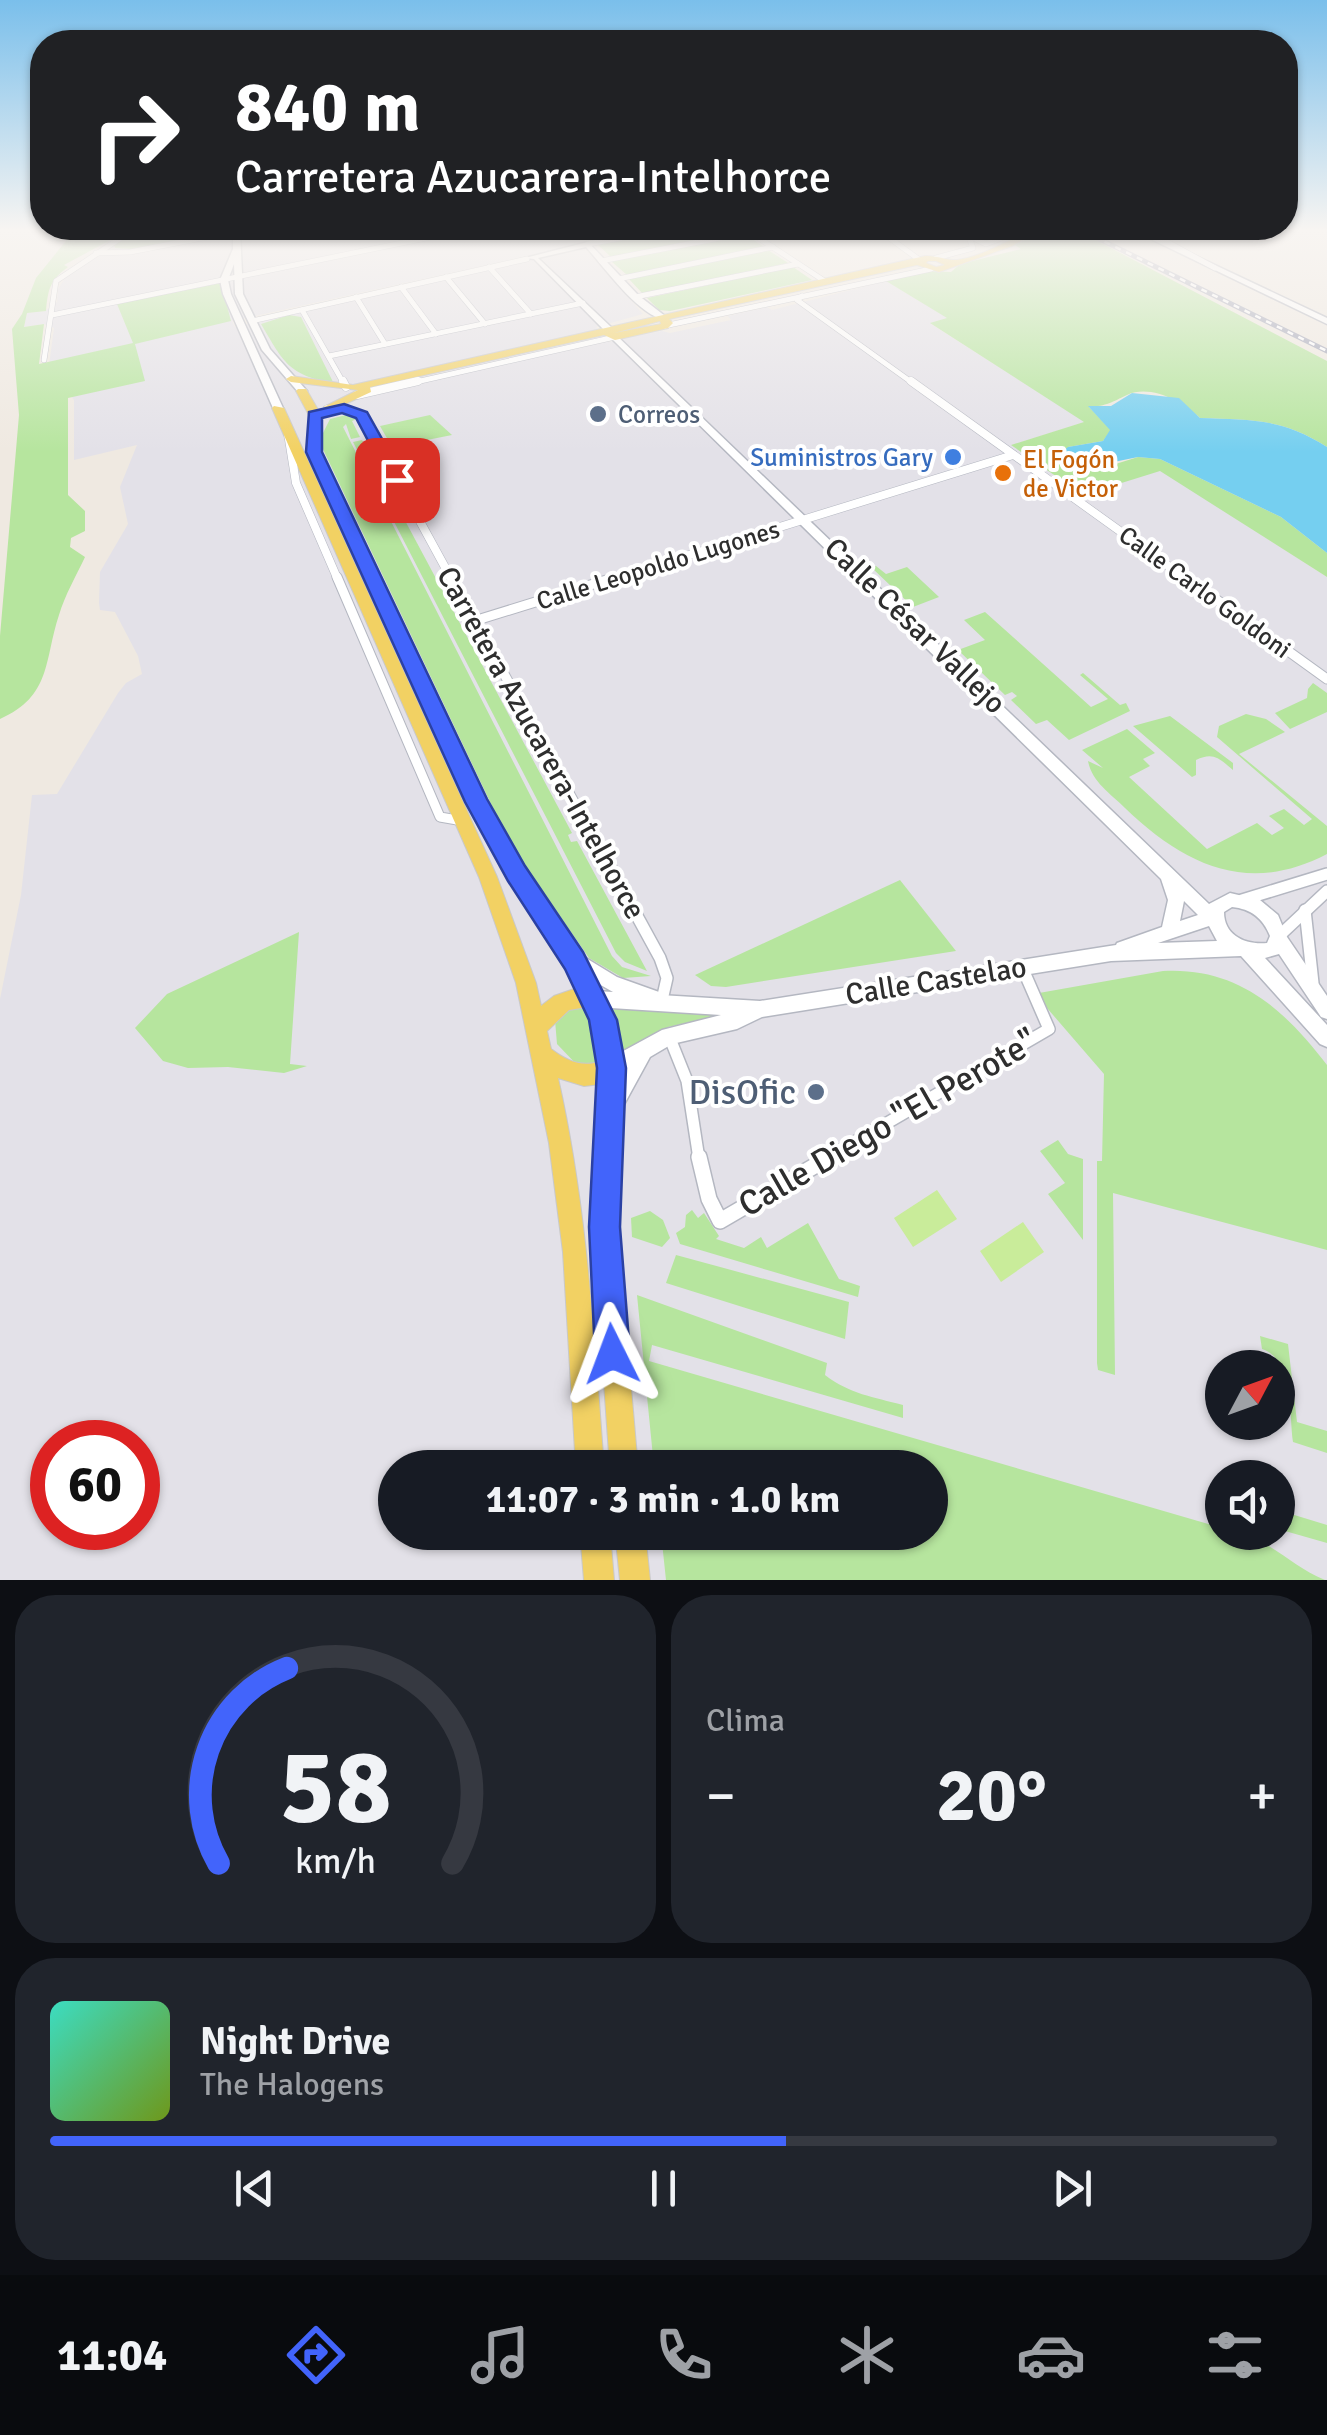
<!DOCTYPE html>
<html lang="es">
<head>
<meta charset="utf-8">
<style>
	body { margin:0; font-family:Signika,sans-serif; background:#20242c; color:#f1f3f6; height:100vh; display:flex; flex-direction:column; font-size:38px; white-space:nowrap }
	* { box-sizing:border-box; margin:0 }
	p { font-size:32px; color:#9ea1a6 }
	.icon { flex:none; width:55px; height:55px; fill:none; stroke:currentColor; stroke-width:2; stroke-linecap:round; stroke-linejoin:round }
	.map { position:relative; height:1580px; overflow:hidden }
	.details { display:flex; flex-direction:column; gap:15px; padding:15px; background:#0d0f14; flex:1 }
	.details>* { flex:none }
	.hud { position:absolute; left:30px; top:30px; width:1268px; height:210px; border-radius:40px; box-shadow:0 2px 8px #0004; background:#202124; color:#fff; overflow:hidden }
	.needle { width:65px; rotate:49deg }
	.fabs { position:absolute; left:1205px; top:1350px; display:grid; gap:20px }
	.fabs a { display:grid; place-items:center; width:90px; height:90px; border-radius:50%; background:#171b24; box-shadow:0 2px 8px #0004; font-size:50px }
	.speed { position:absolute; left:30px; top:1420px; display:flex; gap:20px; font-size:50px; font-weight:700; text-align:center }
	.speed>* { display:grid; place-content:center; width:130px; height:130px; border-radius:50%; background:#171b24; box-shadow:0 2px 8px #0004; line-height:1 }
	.speed .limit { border:15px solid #d22; background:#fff; color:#111 }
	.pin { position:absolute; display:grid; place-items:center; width:85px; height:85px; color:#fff; margin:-42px; border-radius:20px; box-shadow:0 5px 15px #0006 }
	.me { position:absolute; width:110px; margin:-55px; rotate:357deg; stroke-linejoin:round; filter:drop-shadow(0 0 8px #0008) }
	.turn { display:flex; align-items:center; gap:35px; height:210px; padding:0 40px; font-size:45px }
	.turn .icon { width:130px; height:130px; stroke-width:2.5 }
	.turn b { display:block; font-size:70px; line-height:85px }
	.big { font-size:75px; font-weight:800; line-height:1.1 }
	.details .widget { flex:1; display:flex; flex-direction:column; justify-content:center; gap:15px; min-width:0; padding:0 35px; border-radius:40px; background:#20242c }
	.details .dial { align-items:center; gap:0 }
	.dial svg { height:260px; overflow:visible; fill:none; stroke:#363941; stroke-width:7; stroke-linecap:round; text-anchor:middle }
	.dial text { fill:#f1f3f6; stroke:none }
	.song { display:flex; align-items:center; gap:30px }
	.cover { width:120px; height:120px; border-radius:15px; background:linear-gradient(135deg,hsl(170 70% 55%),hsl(80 70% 35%)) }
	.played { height:10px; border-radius:5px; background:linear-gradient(90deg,#4264fb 60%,#363941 60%) }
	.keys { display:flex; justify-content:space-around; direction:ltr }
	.heat { display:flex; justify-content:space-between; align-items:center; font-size:55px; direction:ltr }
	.details .tiles { flex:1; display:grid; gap:15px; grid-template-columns:1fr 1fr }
	.widget:last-child { grid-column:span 2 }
	.trip { position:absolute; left:378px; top:1450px; width:570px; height:100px; border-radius:50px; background:#171b24; box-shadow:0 2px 8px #0004; font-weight:800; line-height:100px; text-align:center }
	.menu { display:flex; height:160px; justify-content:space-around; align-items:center; background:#090b0e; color:#9ea1a6 }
	.menu .icon { width:70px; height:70px }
	.menu .active { color:#4264fb }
	.menu b { font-size:45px; color:#f1f3f6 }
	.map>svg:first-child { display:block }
	.industrial { fill:#e3e1e8; fill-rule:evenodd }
	.green { fill:#b6e59e }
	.pitch { fill:#c9ec9a }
	.water { fill:#75cff0 }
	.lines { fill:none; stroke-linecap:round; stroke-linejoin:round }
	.street-far4-casing { stroke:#b4b7c1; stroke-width:6 }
	.street-far3-casing { stroke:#b4b7c1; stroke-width:9 }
	.street-far2-casing { stroke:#b4b7c1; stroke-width:11 }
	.street-far1-casing { stroke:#b4b7c1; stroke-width:14 }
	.street-casing { stroke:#b4b7c1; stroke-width:18 }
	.secondary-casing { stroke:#b4b7c1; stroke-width:3 }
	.primary-casing { stroke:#c9c9c9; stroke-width:2 }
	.street-far4 { stroke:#fff; stroke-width:5 }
	.street-far3 { stroke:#fff; stroke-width:8 }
	.street-far2 { stroke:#fff; stroke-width:9 }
	.street-far1 { stroke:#fff; stroke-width:11 }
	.street { stroke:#fff; stroke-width:15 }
	.secondary { fill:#fff; fill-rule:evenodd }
	.primary { fill:#f2d163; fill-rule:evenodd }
	.rail-casing { stroke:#a3a6b8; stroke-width:5 }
	.rail { stroke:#fff; stroke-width:2.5; stroke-dasharray:6; stroke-linecap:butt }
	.route { fill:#4264fb; stroke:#2b41a3; stroke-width:2.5 }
	.service-dot { fill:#5c6f8a; stroke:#fff; stroke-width:4 }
	.shop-dot { fill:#3f7fe0; stroke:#fff; stroke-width:4 }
	.food-dot { fill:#e8710a; stroke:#fff; stroke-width:4 }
	.labels { text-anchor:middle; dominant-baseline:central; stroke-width:8; stroke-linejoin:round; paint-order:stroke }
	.far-service-label { font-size:25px; fill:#4e5e75; stroke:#fff; text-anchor:start }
	.far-shop-label { font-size:25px; fill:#366cbe; stroke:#fff; text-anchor:end }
	.far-food-label { font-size:25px; fill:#c56008; stroke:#fff; text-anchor:start }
	.far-street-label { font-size:25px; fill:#2e2e2e; stroke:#fff }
	.street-label { font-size:30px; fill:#2e2e2e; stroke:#fff }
	.near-service-label { font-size:35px; fill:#4e5e75; stroke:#fff; text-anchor:end }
	.near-street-label { font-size:35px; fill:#2e2e2e; stroke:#fff }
</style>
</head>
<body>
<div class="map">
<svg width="1327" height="1580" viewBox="0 0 1327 1580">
	<rect width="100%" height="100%" fill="#efe9e1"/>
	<path class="industrial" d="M135,231H640L232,321L235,327L579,248L585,249L643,314L596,327L608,342L662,331L670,333L731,320L728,316L767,307L772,310L886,281L948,318L931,324L1085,422L1012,445L1083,495L1160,470L1327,577V1580H0V999L21,895L32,795L57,794L118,693L126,683L142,674L138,656L115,612L100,610L99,603L100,572L128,524L120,487L137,445L74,460V400L49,365L54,328L44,324L24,327L27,313L45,311L57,302L58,289L67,275ZM1222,1368H1278V1422H1222ZM52,1442H138V1528H52ZM395,1468H930V1532H395ZM1222,1478H1278V1532H1222Z"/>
	<g class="green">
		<path d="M74,231H127L64,265L68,267C50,280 48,289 46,311L27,313L24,327L44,324L39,364L133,343L117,304L221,283L231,321L135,344L145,381L68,398V495L85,511V531L71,538L70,547L85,557C76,576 65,595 59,615C44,660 52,696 0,719V636L19,415L12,329L22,314L36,278Z"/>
		<polygon points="135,231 228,231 132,249 115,248 114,244"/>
		<polygon points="665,231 739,231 740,232 611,257 597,244"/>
		<path d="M1041,231L1084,234L1327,361V447C1282,418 1250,420 1200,418C1183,402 1151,384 1127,395C1112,402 1107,406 1089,407L1111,430L1103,441L1068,447L1106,467L1138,457L1160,459L1281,517L1327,553V577L1160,471L1083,495L1011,445L1084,422L930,323L947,318L886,281L926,271L951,272L960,264L1021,249L1015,245Z"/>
		<polygon points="745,234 764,247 627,275 611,261"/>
		<polygon points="768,250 788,263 643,294 628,278"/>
		<polygon points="793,267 812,280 670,311 659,310 647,298"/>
		<path d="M289,315L301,317L334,384C288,374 284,363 261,324Z"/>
		<polygon points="350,414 357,419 352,421 360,437 351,439 346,424 343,427 612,956 622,967 651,976 623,978 589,958 510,844 322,447 322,435 330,419"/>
		<polygon points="430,415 452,435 392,447 380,426"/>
		<polygon points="362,440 572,833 568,835 571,842 577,841 647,971 625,962 616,953 353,442"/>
		<polygon points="876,566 886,574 907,567 939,597 913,607 872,568"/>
		<polygon points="985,612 1091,707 1108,699 1080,675 1083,673 1120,705 1126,703 1130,711 1069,740 1047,720 1036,724 1011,700 1017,696 1012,692 1005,695 958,650 985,640 964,620"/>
		<polygon points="1313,683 1327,693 1327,712 1290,729 1275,713 1307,698 1308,689"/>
		<path d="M1246,714L1266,719L1285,732L1239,754L1327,826V854C1249,895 1185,866 1125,808C1110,793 1092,782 1088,761L1103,768L1082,750L1127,729L1155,753L1143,759L1150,766L1129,777L1207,849L1257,823L1272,835L1284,828L1269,816L1284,809L1304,825L1312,819L1217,737L1219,726Z"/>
		<path d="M1170,716L1233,763V770C1219,758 1213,752 1196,760V775L1192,777L1133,726Z"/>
		<polygon points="900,880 956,951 726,987 711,986 695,975"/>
		<polygon points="299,932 290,1064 307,1066 284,1073 228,1067 188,1068 163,1061 135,1028 167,994"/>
		<path d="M1163,971C1238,967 1284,1009 1327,1065V1250L1113,1193L1115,1375L1098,1370L1097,1363V1161H1102L1104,1074L1047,1008L1039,993Z"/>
		<polygon points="575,1004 588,1007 601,1062 579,1067 557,1044 555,1020"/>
		<polygon points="612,1008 722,1012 723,1015 668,1027 622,1054"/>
		<polygon points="1058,1140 1068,1154 1083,1159 1083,1240 1048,1194 1065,1183 1040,1151"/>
		<polygon points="692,1210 698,1218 704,1213 719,1236 716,1239 744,1248 761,1237 767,1248 808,1223 839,1279 860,1286 858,1297 680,1244 676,1233 685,1227 686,1215"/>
		<polygon points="650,1211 663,1220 670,1238 662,1247 632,1237 631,1218"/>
		<polygon points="676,1255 849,1302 845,1339 666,1283"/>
		<path d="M637,1295L827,1363L825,1375C850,1394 873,1397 903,1405V1418L652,1345L649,1361L1222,1528V1532C1266,1532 1287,1565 1325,1580H666L661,1533L930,1532V1468L654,1467Z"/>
		<path d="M1260,1336L1288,1344L1297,1422L1327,1431V1453L1293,1442C1289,1414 1294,1359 1262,1349Z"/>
		<polygon points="1278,1510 1327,1525 1327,1543 1278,1529"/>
	</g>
	<g class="pitch">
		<polygon points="937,1190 957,1219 913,1247 894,1218"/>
		<polygon points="1023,1222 1044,1252 1001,1282 980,1251"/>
	</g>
	<path class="water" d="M1132,393L1179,398L1200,418C1251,420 1282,418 1327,447V553L1281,517L1160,459L1138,457L1080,469L1057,456L1068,447L1103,441L1110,430L1088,406H1111Z"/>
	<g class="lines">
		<g class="street-far4-casing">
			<g id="street-far4">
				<polyline points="748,231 823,280"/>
				<polyline points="880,231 921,261"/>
				<polyline points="1147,231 1215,268"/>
				<polyline points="967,235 986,244 1020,231"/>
				<polyline points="588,244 657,231"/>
				<polyline points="96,253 130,252 238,231"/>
				<polyline points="936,258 973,248 970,240"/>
				<polyline points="601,261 750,232"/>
				<polyline points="489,267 531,314"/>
				<polyline points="446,277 485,324"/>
				<polyline points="618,279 773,247"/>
				<polyline points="401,287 436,334"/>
				<polyline points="802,296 797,300 914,384"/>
				<polyline points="356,297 385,344"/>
				<polyline points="635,297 798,264"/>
				<polyline points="302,310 344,384"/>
				<polyline points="52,315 460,231"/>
				<polyline points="252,321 527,259"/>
				<polyline points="664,326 931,269"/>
				<polyline points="329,356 583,303"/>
				<polyline points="44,360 56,281 131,231"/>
				<polyline points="407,384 615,337"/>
			</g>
		</g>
		<g class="street-far3-casing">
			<g id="street-far3">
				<polyline points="343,381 346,387"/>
				<polyline points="911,381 1188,580"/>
				<polyline points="357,395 418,381"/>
				<polyline points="328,409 344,408 362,415 452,580"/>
				<polyline points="288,433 296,483 338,580"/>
				<polyline points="608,580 1013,455"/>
			</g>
		</g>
		<g class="street-far2-casing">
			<g id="street-far2">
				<polyline points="337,577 440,817 463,821"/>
				<polyline points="451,577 591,833"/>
				<polyline points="1185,577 1327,679"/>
				<polyline points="474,621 616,577"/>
			</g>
		</g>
		<g class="street-far1-casing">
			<g id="street-far1">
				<polyline points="590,830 660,958 667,978 662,1000"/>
				<polyline points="1242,900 1327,874"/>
				<polyline points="1305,910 1313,983"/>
				<polyline points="1279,936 1327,891"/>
				<polyline points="669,1036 687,1081 699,1159"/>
				<polyline points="825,1159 1049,1029 1022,967"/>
			</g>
		</g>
		<g class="street-casing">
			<polyline id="street" points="699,1157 709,1199 720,1221 830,1157"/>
		</g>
		<g class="secondary-casing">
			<g id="secondary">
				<polygon points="233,231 240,231 243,294 270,349 307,391 299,393 262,350 235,294 234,264 228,280 231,294 283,408 281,410 273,408 223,294 220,280 233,249"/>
				<polygon points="1134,231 1143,231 1327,318 1327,324"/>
				<path d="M588,242L638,295L665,316V320C638,315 605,268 586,247L538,258L611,327V331H605L534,259L525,258Z"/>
				<path d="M615,334L1209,904L1230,893L1260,900L1278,915L1287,937L1327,996V1019L1321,1017L1279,954L1265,958L1327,1025V1047L1320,1044L1241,956L1111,961L762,1017L737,1029L672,1044L650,1057L621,1110L614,1113L607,1110L604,1103L620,1074L612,1077L605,1075L603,1068L605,1061L662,1030L721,1015L595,1007L589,1005L586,999L589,993L595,991L613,992L569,967L566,961L569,955L575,953L581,955L617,977L659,992L660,995L760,1001L1116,945L1117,943L1162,927L1168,900L1161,879L612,339L611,337ZM1184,901L1198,915L1180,921ZM1232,907C1251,909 1263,918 1270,936L1267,943C1246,945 1224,936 1224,912ZM1209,926L1217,941L1158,943Z"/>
			</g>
		</g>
		<g class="primary-casing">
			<g id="primary">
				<path d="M1028,231H1038L1012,246L939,272L917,265L669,319L673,323L668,328L615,340L604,335L370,387L371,392L328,412L324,411V407L358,390L291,382L286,379L291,376L353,385L925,256C936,255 949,261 957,260C981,257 1007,241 1028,231ZM928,261H936L945,265L936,267L926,263ZM660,321L661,324L614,333Z"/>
				<path d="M298,389H306L321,415L320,452L485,800L524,868L581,954L614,1019L623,1068L617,1227L638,1468H610L593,1227L601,1084L584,1086L558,1078C587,1206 594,1337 604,1468H576L563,1252L549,1143L516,983L479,877L272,408L274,406L284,408L497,877L536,983L541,1006L554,996L577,988L567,966L510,880L468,802L308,452L309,415L296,391ZM587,1007L593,1020L600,1062C580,1067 567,1061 551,1049L547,1031L569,1010Z"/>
				<polygon points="580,1532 610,1532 614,1580 584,1580"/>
				<polygon points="615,1532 645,1532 650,1580 620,1580"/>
			</g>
		</g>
		<use href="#street-far4" class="street-far4"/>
		<use href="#street-far3" class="street-far3"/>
		<use href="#street-far2" class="street-far2"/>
		<use href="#street-far1" class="street-far1"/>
		<use href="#street" class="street"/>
		<use href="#secondary" class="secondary"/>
		<use href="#primary" class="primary"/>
		<g class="rail-casing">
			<polyline id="rail" points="1083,231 1327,351"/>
		</g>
		<use href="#rail" class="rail"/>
	</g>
	<linearGradient id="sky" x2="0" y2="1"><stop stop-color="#7abfeb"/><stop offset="0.51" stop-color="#f8f5f2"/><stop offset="1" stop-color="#f8f5f2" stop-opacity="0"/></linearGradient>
	<rect width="1327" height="452" fill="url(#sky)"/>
	<polygon class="route" points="344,404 367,412 405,480 391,484 356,418 342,413 322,418 322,452 487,799 525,866 583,952 617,1020 626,1068 620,1227 630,1354 624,1366 612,1372 600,1366 595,1354 589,1227 597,1068 589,1020 565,969 508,881 465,802 306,452 309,412"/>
	<g class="service-dot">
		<circle cx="598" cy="414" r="10"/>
		<circle cx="816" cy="1092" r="10"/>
	</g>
	<circle class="shop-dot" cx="953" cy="457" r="10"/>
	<circle class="food-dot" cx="1003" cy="473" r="10"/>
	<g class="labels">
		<g class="far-service-label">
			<text x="618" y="414">Correos</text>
		</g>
		<g class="far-shop-label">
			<text x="933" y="457">Suministros Gary</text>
		</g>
		<g class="far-food-label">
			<text x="1023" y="459">El Fogón<tspan x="1023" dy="29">de Victor</tspan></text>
		</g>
		<g class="far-street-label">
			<text transform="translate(658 565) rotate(-17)">Calle Leopoldo Lugones</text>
			<text transform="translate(1205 592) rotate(36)">Calle Carlo Goldoni</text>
		</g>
		<g class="street-label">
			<text transform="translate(915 626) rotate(44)">Calle César Vallejo</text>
			<text transform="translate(541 743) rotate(61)">Carretera Azucarera-Intelhorce</text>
			<text transform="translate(936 981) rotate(-9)">Calle Castelao</text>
		</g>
		<g class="near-service-label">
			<text x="796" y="1092">DisOfic</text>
		</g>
		<g class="near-street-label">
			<text transform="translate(888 1123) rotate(-30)">Calle Diego "El Perote"</text>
		</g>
	</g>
</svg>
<div class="fabs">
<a><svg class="needle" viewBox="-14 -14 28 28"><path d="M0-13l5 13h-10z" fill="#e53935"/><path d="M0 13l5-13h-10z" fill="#9ea1a6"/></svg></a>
<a><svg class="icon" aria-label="sound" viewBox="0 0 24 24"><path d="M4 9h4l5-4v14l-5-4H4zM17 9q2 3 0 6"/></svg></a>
</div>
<div class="speed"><div class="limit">60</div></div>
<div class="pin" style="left:397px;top:480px;background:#d93025"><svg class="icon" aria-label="arrive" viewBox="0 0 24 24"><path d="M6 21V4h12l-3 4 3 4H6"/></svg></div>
<svg class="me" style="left:612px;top:1354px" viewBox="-20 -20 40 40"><path d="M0-17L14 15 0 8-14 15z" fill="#4264fb" stroke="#fff" stroke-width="4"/></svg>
<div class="trip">11:07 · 3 min · 1.0 km</div>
<div class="hud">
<div class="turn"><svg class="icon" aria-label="right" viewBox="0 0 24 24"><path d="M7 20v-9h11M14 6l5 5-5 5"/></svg><div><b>840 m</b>Carretera Azucarera-Intelhorce</div></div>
</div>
</div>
<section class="details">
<div class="tiles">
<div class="widget dial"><svg viewBox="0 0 100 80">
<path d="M14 69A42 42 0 1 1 86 69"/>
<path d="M14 69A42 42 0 0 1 35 9" stroke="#4264fb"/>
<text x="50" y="56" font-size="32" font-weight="700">58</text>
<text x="50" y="72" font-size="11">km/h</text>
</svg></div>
<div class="widget"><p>Clima</p>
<div class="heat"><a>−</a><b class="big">20°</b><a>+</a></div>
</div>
<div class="widget">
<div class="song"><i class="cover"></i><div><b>Night Drive</b><p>The Halogens</p></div></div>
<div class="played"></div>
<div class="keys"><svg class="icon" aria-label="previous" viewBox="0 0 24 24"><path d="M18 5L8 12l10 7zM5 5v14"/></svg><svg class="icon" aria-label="pause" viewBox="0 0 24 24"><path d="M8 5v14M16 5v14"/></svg><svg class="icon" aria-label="next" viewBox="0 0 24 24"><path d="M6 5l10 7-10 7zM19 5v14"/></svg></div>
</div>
</div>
</section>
<nav class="menu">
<b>11:04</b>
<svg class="icon active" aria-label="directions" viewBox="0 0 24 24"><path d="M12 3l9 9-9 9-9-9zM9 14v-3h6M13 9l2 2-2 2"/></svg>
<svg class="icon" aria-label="music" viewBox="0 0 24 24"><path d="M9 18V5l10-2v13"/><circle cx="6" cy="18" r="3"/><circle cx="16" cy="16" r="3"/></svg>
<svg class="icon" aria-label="phone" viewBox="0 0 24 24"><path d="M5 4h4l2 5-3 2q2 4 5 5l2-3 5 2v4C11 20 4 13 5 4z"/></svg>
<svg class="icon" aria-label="climate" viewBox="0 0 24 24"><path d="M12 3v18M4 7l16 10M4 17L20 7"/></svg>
<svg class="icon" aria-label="car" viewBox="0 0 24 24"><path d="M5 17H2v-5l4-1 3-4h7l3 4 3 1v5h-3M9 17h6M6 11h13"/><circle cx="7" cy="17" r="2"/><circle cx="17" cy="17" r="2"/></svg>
<svg class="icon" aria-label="filters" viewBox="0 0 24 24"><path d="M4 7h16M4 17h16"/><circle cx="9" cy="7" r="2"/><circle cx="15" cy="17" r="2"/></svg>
</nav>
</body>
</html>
